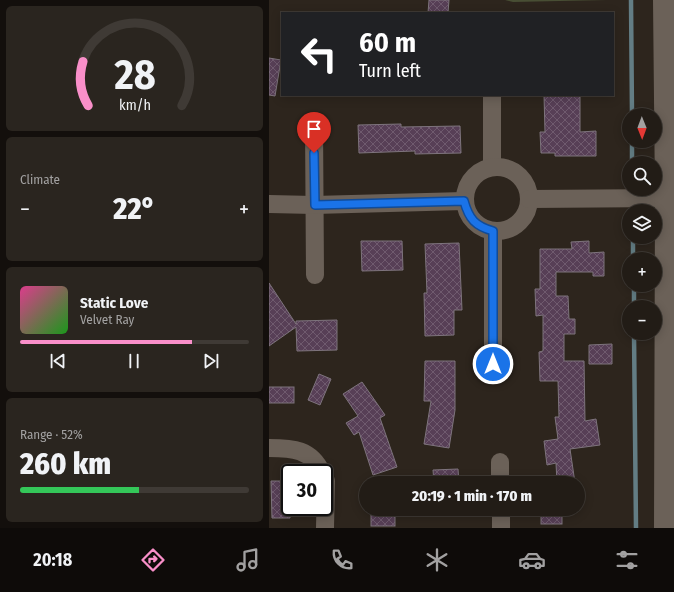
<!DOCTYPE html>
<html lang="en">
<head>
<meta charset="utf-8">
<style>
	body { margin:0; font-family:"Fira Sans Condensed",sans-serif; background:#2a251f; color:#f1f3f6; height:100vh; display:flex; flex-direction:column; font-size:15px; white-space:nowrap }
	* { box-sizing:border-box; margin:0 }
	p { font-size:13px; color:#a2a1a1 }
	.icon { flex:none; width:22px; height:22px; fill:none; stroke:currentColor; stroke-width:2; stroke-linecap:round; stroke-linejoin:round }
	.map { position:relative; flex:1; overflow:hidden }
	.drawer { display:flex; flex-direction:column; gap:6px; padding:6px; background:#130f0c; width:269px }
	.drawer>* { flex:none }
	.banner { position:absolute; left:12px; top:12px; width:333px; height:84px; border-radius:0px; box-shadow:0 2px 10px #0003,0 0 0 1px #3f3a35; background:#202124; color:#fff; overflow:hidden }
	.needle { width:26px; rotate:179deg }
	.controls { position:absolute; left:353px; top:108px; display:grid; gap:8px }
	.controls a { display:grid; place-items:center; width:40px; height:40px; border-radius:50%; background:#221c16; box-shadow:0 2px 10px #0003,0 0 0 1px #3f3a35; font-size:20px }
	.speed { position:absolute; left:12px; top:464px; display:flex; gap:8px; font-size:20px; font-weight:700; text-align:center }
	.speed>* { display:grid; place-content:center; width:52px; height:52px; border-radius:50%; background:#221c16; box-shadow:0 2px 10px #0003,0 0 0 1px #3f3a35; line-height:1 }
	.speed .limit { border:2px solid #111; border-radius:6px; background:#fff; color:#111 }
	.pin { position:absolute; display:grid; place-items:center; width:34px; height:34px; color:#fff; margin:-41px -17px; border-radius:50% 50% 50% 0; rotate:-45deg; box-shadow:0 0 4px #0007 }
	.pin .icon { rotate:45deg }
	.me { position:absolute; width:44px; margin:-22px; rotate:0deg; stroke-linejoin:round; filter:drop-shadow(0 0 3px #0008) }
	.turn { display:flex; align-items:center; gap:14px; height:84px; padding:0 12px; font-size:18px }
	.turn .icon { width:52px; height:52px; stroke-width:2.5 }
	.turn b { display:block; font-size:28px; line-height:34px }
	.big { font-size:30px; font-weight:800; line-height:1.1 }
	.drawer .tile { flex:1; display:flex; flex-direction:column; justify-content:center; gap:6px; min-width:0; padding:0 14px; border-radius:6px; background:#2a251f }
	.drawer .dial { align-items:center; gap:0 }
	.dial svg { height:104px; overflow:visible; fill:none; stroke:#3f3a35; stroke-width:7; stroke-linecap:round; text-anchor:middle }
	.dial text { fill:#f1f3f6; stroke:none }
	.song { display:flex; align-items:center; gap:12px }
	.cover { width:48px; height:48px; border-radius:6px; background:linear-gradient(135deg,hsl(330 70% 55%),hsl(120 70% 35%)) }
	.played { height:4px; border-radius:2px; background:linear-gradient(90deg,#f98fc9 75%,#3f3a35 75%) }
	.keys { display:flex; justify-content:space-around; direction:ltr }
	.heat { display:flex; justify-content:space-between; align-items:center; font-size:22px; direction:ltr }
	.charge { height:6px; border-radius:3px; background:linear-gradient(90deg,#34c759 52%,#3f3a35 0) }
	.trip { position:absolute; left:90px; top:476px; width:226px; height:40px; border-radius:20px; background:#221c16; box-shadow:0 2px 10px #0003,0 0 0 1px #3f3a35; font-weight:800; line-height:40px; text-align:center }
	.menu { display:flex; height:64px; justify-content:space-around; align-items:center; background:#0e0b09; color:#a2a1a1 }
	.menu .icon { width:28px; height:28px }
	.menu .active { color:#f98fc9 }
	.menu b { font-size:18px; color:#f1f3f6 }
	main { display:flex; flex:1; min-height:0 }
	.map>svg:first-child { display:block }
	.green { fill:#484e34 }
	.lines { fill:none; stroke-linecap:round; stroke-linejoin:round }
	.stream { stroke:#637d84; stroke-width:4.5 }
	.building { fill:url(#building-cross-hatch); stroke:#7e747d }
	.minor { stroke:#6b6158; stroke-width:18 }
	.secondary { stroke:#6b6158; stroke-width:22 }
	.route-casing { stroke:#114b97; stroke-width:10 }
	.route { stroke:#1a73e8; stroke-width:7 }
</style>
</head>
<body>
<main>
<section class="drawer">
<div class="tile dial"><svg viewBox="0 0 100 80">
<path d="M14 69A42 42 0 1 1 86 69"/>
<path d="M14 69A42 42 0 0 1 10 35" stroke="#f98fc9"/>
<text x="50" y="56" font-size="32" font-weight="700">28</text>
<text x="50" y="72" font-size="11">km/h</text>
</svg></div>
<div class="tile"><p>Climate</p>
<div class="heat"><a>−</a><b class="big">22°</b><a>+</a></div>
</div>
<div class="tile">
<div class="song"><i class="cover"></i><div><b>Static Love</b><p>Velvet Ray</p></div></div>
<div class="played"></div>
<div class="keys"><svg class="icon" aria-label="previous" viewBox="0 0 24 24"><path d="M18 5L8 12l10 7zM5 5v14"/></svg><svg class="icon" aria-label="pause" viewBox="0 0 24 24"><path d="M8 5v14M16 5v14"/></svg><svg class="icon" aria-label="next" viewBox="0 0 24 24"><path d="M6 5l10 7-10 7zM19 5v14"/></svg></div>
</div>
<div class="tile"><p>Range · 52%</p><b class="big">260 km</b><div class="charge"></div></div>
</section>
<div class="map">
<svg width="405" height="528" viewBox="0 0 405 528">
	<defs>
		<pattern id="building-cross-hatch" width="8" height="8" patternUnits="userSpaceOnUse"><rect width="8" height="8" fill="#573f56"/><path d="M0 0l8 8M0 8l8-8" fill="none" stroke="#6f5a6e"/></pattern>
	</defs>
	<rect width="100%" height="100%" fill="#2d251d"/>
	<polygon class="green" points="236,0 338,0 244,2"/>
	<g class="lines">
		<g class="stream">
			<polyline points="362,0 363,115"/>
			<polyline points="363,141 363,163"/>
			<polyline points="364,237 364,259"/>
			<polyline points="365,285 365,307"/>
			<polyline points="365,333 367,528"/>
		</g>
	</g>
	<g class="building">
		<polygon points="160,0 180,0 179,13 159,13"/>
		<polygon points="0,58 12,60 6,96 0,95"/>
		<polygon points="275,95 311,95 311,132 327,131 327,156 286,156 286,153 272,153 271,132 276,132"/>
		<polygon points="132,124 132,127 191,126 192,153 146,154 146,151 90,153 89,125"/>
		<polygon points="92,241 133,241 134,270 93,271"/>
		<polygon points="320,241 320,253 335,252 335,276 324,276 324,272 287,272 287,296 299,296 300,319 306,319 306,334 295,334 295,361 315,361 316,421 327,419 331,445 301,449 306,483 288,483 287,463 278,465 275,441 289,439 286,417 290,417 289,381 271,381 270,352 274,351 274,315 267,316 266,289 271,289 271,249 303,249 302,242"/>
		<polygon points="190,243 193,310 185,310 185,335 156,336 155,293 158,293 156,244"/>
		<polygon points="0,283 27,324 27,321 68,320 68,350 28,351 27,327 0,346"/>
		<polygon points="343,344 343,364 320,364 320,345"/>
		<polygon points="156,361 186,361 186,410 180,448 155,444 162,401 155,401"/>
		<polygon points="50,374 62,379 51,405 39,400"/>
		<polygon points="93,382 116,415 111,418 128,467 104,475 90,432 85,435 77,423 89,416 74,394"/>
		<rect x="0" y="387" width="25" height="16"/>
		<polygon points="189,469 190,483 165,483 164,470"/>
		<polygon points="2,481 21,481 21,518 3,518"/>
		<rect x="102" y="509" width="24" height="17"/>
		<rect x="272" y="509" width="21" height="15"/>
	</g>
	<g class="lines">
		<g class="minor">
			<polyline points="223,95 223,167"/>
			<polyline points="45,123 46,275"/>
			<circle cx="228" cy="199" r="32"/>
			<polyline points="260,199 397,198"/>
			<polyline points="0,204 45,205 195,201"/>
			<polyline points="224,231 224,363"/>
			<path d="M0,448C24,448 42,449 53,473"/>
			<polyline points="231,462 231,483"/>
			<polyline points="55,476 57,481 56,528"/>
			<polyline points="232,509 232,528"/>
		</g>
		<polyline class="secondary" points="395,0 397,198 396,528"/>
	</g>
	<g class="lines">
		<g class="route-casing">
			<path id="route" d="M45,153L46,205L195,201C200,219 206,226 224,231V364"/>
		</g>
		<use href="#route" class="route"/>
	</g>
</svg>
<div class="controls">
<a><svg class="needle" viewBox="-14 -14 28 28"><path d="M0-13l5 13h-10z" fill="#e53935"/><path d="M0 13l5-13h-10z" fill="#a2a1a1"/></svg></a>
<a><svg class="icon" aria-label="search" viewBox="0 0 24 24"><circle cx="10" cy="10" r="6"/><path d="M15 15l6 6"/></svg></a>
<a><svg class="icon" aria-label="layers" viewBox="0 0 24 24"><path d="M12 4l9 5-9 5-9-5zM3 14l9 5 9-5"/></svg></a>
<a>+</a>
<a>−</a>
</div>
<div class="speed"><div class="limit">30</div></div>
<div class="pin" style="left:45px;top:153px;background:#d93025"><svg class="icon" aria-label="arrive" viewBox="0 0 24 24"><path d="M6 21V4h12l-3 4 3 4H6"/></svg></div>
<svg class="me" style="left:224px;top:364px" viewBox="-20 -20 40 40"><circle r="17" fill="#1a73e8" stroke="#fff" stroke-width="3"/><path d="M0-11L8 9 0 5-8 9z" fill="#fff"/></svg>
<div class="trip">20:19 · 1 min · 170 m</div>
<div class="banner">
<div class="turn"><svg class="icon" aria-label="left" viewBox="0 0 24 24"><path d="M17 20v-9H6M10 6l-5 5 5 5"/></svg><div><b>60 m</b>Turn left</div></div>
</div>
</div>
</main>
<nav class="menu">
<b>20:18</b>
<svg class="icon active" aria-label="directions" viewBox="0 0 24 24"><path d="M12 3l9 9-9 9-9-9zM9 14v-3h6M13 9l2 2-2 2"/></svg>
<svg class="icon" aria-label="music" viewBox="0 0 24 24"><path d="M9 18V5l10-2v13"/><circle cx="6" cy="18" r="3"/><circle cx="16" cy="16" r="3"/></svg>
<svg class="icon" aria-label="phone" viewBox="0 0 24 24"><path d="M5 4h4l2 5-3 2q2 4 5 5l2-3 5 2v4C11 20 4 13 5 4z"/></svg>
<svg class="icon" aria-label="climate" viewBox="0 0 24 24"><path d="M12 3v18M4 7l16 10M4 17L20 7"/></svg>
<svg class="icon" aria-label="car" viewBox="0 0 24 24"><path d="M5 17H2v-5l4-1 3-4h7l3 4 3 1v5h-3M9 17h6M6 11h13"/><circle cx="7" cy="17" r="2"/><circle cx="17" cy="17" r="2"/></svg>
<svg class="icon" aria-label="filters" viewBox="0 0 24 24"><path d="M4 7h16M4 17h16"/><circle cx="9" cy="7" r="2"/><circle cx="15" cy="17" r="2"/></svg>
</nav>
</body>
</html>
